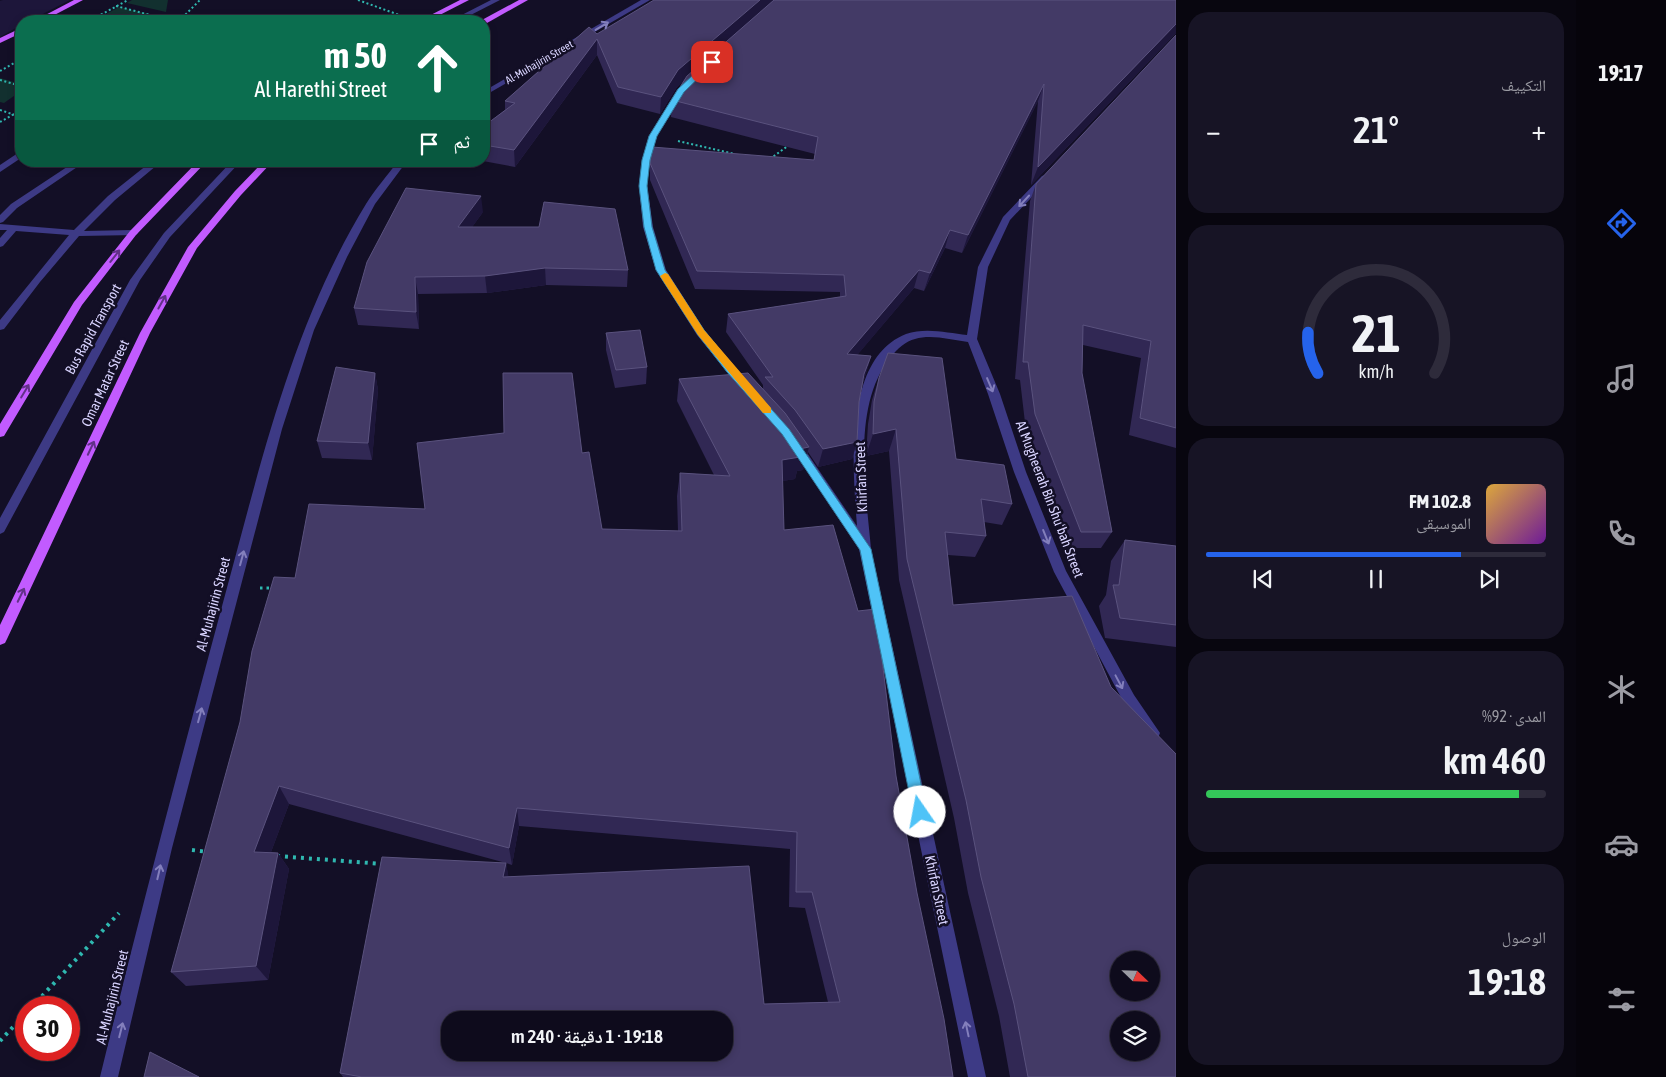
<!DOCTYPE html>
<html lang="ar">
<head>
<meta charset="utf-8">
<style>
	body { margin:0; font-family:"Asap Condensed","Noto Naskh Arabic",sans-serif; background:#171425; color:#f1f3f6; direction:rtl; height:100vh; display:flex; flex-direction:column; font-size:19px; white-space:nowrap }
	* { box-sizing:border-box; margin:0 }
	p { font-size:16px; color:#9b9ba3 }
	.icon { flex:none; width:28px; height:28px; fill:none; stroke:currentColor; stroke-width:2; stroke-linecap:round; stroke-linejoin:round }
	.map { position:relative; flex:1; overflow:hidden; direction:ltr }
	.side { display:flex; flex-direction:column; gap:12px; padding:12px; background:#08060f; width:400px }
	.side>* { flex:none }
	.hud { position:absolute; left:15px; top:15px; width:475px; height:152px; border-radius:20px; box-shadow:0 2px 8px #0003,0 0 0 1px #2e2b3b; direction:rtl; background:#0b6e4f; color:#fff; overflow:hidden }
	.needle { width:32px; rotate:113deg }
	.tools { position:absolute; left:1110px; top:951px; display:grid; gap:10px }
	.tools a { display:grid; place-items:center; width:50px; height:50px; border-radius:50%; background:#0e0b1c; box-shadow:0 2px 8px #0003,0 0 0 1px #2e2b3b; font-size:25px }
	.speed { position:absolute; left:15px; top:996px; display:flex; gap:10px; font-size:25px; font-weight:700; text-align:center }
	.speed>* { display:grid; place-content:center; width:65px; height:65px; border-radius:50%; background:#0e0b1c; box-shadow:0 2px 8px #0003,0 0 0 1px #2e2b3b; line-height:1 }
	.speed .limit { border:8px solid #d22; background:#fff; color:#111 }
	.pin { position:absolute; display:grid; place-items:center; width:42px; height:42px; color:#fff; margin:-21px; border-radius:10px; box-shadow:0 2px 8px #0006 }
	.me { position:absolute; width:55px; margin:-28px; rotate:348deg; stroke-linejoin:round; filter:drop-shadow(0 0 4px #0008) }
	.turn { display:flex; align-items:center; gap:18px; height:105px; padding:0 20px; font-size:22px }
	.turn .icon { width:65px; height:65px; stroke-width:2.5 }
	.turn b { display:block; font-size:35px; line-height:42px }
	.then { display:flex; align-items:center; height:48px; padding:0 20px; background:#0003; gap:10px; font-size:19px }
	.big { font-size:38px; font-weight:600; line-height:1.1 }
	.side .tile { flex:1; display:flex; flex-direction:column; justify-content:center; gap:8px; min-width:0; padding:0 18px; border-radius:20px; background:#171425 }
	.side .dial { align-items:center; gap:0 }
	.dial svg { height:130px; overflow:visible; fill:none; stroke:#2e2b3b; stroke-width:7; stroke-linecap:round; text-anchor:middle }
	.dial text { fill:#f1f3f6; stroke:none }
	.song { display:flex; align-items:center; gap:15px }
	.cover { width:60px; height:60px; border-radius:8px; background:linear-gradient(135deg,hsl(40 70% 55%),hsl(280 70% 35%)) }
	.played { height:5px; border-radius:2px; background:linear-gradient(90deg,#2563eb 75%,#2e2b3b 75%) }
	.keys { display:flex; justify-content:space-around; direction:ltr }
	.heat { display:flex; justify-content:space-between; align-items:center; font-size:28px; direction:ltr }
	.charge { height:8px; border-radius:4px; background:linear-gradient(90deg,#34c759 92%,#2e2b3b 0) }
	.trip { position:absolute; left:441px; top:1011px; width:292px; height:50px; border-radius:20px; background:#0e0b1c; box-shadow:0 2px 8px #0003,0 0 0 1px #2e2b3b; font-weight:600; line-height:50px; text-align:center; direction:rtl }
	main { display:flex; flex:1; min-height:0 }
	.menu { display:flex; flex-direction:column; width:90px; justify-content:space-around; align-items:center; background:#06040b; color:#9b9ba3 }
	.menu .icon { width:35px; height:35px }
	.menu .on { color:#2563eb }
	.menu b { font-size:22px; color:#f1f3f6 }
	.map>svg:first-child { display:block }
	.green { fill:#12302f }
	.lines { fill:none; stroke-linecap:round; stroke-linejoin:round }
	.path-far2 { stroke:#2fb8b0; stroke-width:2; stroke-dasharray:2 2.5; stroke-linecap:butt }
	.path-far1 { stroke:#2fb8b0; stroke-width:3; stroke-dasharray:2.5 4; stroke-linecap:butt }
	.path { stroke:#2fb8b0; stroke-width:4; stroke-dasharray:3 5; stroke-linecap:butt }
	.lane { fill:#3d3a85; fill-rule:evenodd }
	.street { fill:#3d3a85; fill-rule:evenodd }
	.primary { fill:#c25bff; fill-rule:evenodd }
	.wall { fill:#312854; fill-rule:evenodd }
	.shaded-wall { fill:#1d163a }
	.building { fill:#433a66; stroke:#5a527e; fill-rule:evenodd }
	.oneway { stroke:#837fbc }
	.oneway2 { stroke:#623188 }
	.route { fill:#4fc3f7; stroke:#337fa1 }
	.slow { fill:#f59e0b }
	.labels { text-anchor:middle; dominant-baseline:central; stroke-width:5; stroke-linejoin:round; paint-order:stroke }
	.far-street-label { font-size:11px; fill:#d9d4ff; stroke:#130f26 }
	.street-label { font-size:14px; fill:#d9d4ff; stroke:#130f26 }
</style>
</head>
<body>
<main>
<nav class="menu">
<b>19:17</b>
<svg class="icon on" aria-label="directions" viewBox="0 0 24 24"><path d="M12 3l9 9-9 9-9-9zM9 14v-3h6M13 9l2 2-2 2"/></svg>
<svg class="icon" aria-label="music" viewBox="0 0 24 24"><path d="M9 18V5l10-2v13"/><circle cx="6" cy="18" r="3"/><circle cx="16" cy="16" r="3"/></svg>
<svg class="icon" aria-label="phone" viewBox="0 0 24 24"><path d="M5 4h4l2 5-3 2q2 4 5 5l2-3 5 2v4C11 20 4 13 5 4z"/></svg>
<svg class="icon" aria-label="climate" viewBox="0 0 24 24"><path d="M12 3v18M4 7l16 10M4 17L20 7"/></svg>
<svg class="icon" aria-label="car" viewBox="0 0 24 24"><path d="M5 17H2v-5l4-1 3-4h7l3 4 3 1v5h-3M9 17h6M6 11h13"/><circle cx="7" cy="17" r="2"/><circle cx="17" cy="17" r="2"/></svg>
<svg class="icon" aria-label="filters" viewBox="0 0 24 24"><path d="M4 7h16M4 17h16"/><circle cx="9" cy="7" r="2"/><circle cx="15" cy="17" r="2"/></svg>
</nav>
<section class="side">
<div class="tile"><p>التكييف</p>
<div class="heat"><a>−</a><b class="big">21°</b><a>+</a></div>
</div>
<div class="tile dial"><svg viewBox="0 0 100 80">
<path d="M14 69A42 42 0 1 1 86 69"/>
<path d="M14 69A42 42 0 0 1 8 44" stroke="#2563eb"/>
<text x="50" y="56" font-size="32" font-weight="700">21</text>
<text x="50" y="72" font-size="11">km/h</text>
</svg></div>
<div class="tile">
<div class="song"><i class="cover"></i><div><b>102.8 FM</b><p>الموسيقى</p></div></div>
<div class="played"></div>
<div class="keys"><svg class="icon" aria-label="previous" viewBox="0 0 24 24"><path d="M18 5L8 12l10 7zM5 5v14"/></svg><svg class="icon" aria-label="pause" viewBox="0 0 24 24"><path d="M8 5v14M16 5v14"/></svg><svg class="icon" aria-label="next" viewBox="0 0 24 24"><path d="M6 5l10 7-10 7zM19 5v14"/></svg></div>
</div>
<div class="tile"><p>المدى · 92%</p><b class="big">460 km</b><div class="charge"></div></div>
<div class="tile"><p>الوصول</p><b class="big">19:18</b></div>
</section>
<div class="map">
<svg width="1176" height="1077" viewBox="0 0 1176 1077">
	<rect width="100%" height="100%" fill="#130f26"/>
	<g class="green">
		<polygon points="132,0 168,0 166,12 127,3"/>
		<polygon points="119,7 162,17 155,21 106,21 97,19"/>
		<polygon points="0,78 21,84 21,91 4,103 0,102"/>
	</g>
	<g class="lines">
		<g class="path-far2">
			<polyline points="358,0 402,16"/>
			<polyline points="116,6 173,21"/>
			<polyline points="93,19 128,0"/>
			<polyline points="179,21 200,0"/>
			<polyline points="0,71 21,59"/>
			<polyline points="0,80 21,86"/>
			<polyline points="0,110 21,117"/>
			<polyline points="0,122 21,110"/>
			<polyline points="678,141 735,154"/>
			<polyline points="770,159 789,145"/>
		</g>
		<polyline class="path-far1" points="260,588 273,588"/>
		<g class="path">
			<polyline points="192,850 208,852"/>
			<polyline points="277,856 383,864"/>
			<polyline points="31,1008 119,913"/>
			<polyline points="0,1041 26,1013"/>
		</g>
		<g class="lane">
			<polygon points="491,0 500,0 459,21 450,21"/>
			<polygon points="21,151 21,158 0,172 0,165"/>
			<polygon points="76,161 86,161 17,208 3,222 0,223 0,215 11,204"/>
			<polygon points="152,161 162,161 115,200 84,231 133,230 138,233 136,235 79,236 40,282 4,329 0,330 0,320 69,235 16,231 3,246 0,247 0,238 7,230 0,230 0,224 74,230 108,196"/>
			<polygon points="232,161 241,161 170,237 140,280 4,532 0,534 0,518 130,280 164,233"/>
		</g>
		<g class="street">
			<polygon points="641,0 650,0 484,96 484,91"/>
			<polygon points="677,90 684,92 657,136 650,160 647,185 653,227 666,270 705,331 749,383 750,386 749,389 741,389 697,335 656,270 643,227 639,185 642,160 649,136"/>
			<path d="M398,161H407L375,204L347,257L314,330L282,429L172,848L118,1077H100C138,921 179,766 221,610C259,472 290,328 366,204C375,189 388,175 398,161Z"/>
			<path d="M1045,175L1049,178L1048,180L1010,220L988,267L977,339L1000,394L1026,472L1066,571L1134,695L1160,733L1158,738L1153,740L1148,738L1124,703L1054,572L1014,472L988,394L968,342C951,340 932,334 915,339C906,341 897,349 891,357C851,405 866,491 871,549L986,1077H968L859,549L791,447L793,444H801L857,526C853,472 842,359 906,334C926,327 948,333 967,335L978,267L1003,217L1042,176Z"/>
		</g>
		<g class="primary">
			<polygon points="74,0 83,0 43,21 34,21"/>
			<polygon points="460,0 469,0 428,21 419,21"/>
			<polygon points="519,0 528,0 487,23 480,21"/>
			<polygon points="21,28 21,33 0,43 0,38"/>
			<polygon points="198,161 207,161 136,235 82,305 4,436 0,437 0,424 74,302 130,231"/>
			<polygon points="264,161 273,161 241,195 197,248 150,333 7,639 5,643 0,645 0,625 140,333 188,247 235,191"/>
		</g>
	</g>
	<g class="wall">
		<path d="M1176,0V33L1031,185L1038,101L962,253L945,248L924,291L914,288L857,355L871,356L863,383L859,402L857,442L852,459L818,467L808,452L803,470L797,471L795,479L782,481L784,530L896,776L917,893L953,1077H343L340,1073L506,863L289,804L271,852L278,853L289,869L268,980L186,986L171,972L295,578L425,509L582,453L602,529L678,531L677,496L680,473L714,475L677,401L679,379L763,389V385L726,332L728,314L840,297V292L695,289L650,180V163L814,160L815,154L671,117L672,100L684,80L677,87L660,114L617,103L597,55L515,167L483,161H484V126L505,110V101L597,34ZM519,826L790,849L789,907L805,908L828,1002L764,1004L508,876L506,863L512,865Z"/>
		<polygon points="1176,35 1176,448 1129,435 1141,358 1083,345 1082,373 1112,532 1101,548 1071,548 1026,431 1020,380 1015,379 1030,201 1036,184"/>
		<polygon points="483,212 472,227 628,270 627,287 546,285 487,293 418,294 419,329 358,325 354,308"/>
		<polygon points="606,333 647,367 646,384 615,388 606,350"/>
		<polygon points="375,373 378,390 372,460 322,458 317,441"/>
		<polygon points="879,378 956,459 1012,504 1002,525 984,522 986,536 975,557 948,555 953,605 1176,1077 1010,1077 999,1016 968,893 954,818 899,580 889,451 866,456 868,424 872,400"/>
		<polygon points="1125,540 1176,546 1176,647 1105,638 1099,606 1106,595 1111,561"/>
	</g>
	<g class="shaded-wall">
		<polygon points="3,0 70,0 29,21 21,21 21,25 0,37 0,1"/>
		<polygon points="760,0 776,0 677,87 660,114 661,97 678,70"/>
		<polygon points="1176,24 1176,33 1031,185 1038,167"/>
		<polygon points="597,39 597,55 515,167 514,150"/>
		<polygon points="1044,84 1038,101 962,253 968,235"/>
		<polygon points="481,196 483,212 460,244 458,227"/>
		<polygon points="950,230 945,248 924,291 930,273"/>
		<polygon points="545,268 546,285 487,293 485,276"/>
		<polygon points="919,270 914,288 843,372 847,354"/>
		<polygon points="415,277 418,294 419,329 416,312"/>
		<polygon points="871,356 866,374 859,391 864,374"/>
		<polygon points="375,373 378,390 372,460 368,443"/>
		<polygon points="896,429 889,451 866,456 873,434"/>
		<polygon points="857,442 852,459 818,467 823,449"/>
		<polygon points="809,447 803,470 797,471 795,479 777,482 782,460 795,450"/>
		<polygon points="279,786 289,804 265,868 254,852"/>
		<polygon points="517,808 519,826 512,865 509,848"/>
		<polygon points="278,853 289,869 268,980 256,966"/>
		<polygon points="506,863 509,879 503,877"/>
	</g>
	<g class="building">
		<polygon points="654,0 760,0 678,70 661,97 618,87 597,39 514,150 484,145 484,126 515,103 505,101 589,27 597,34"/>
		<polygon points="774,0 1176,0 1176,24 1038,167 1044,84 968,235 950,230 930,273 919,270 847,354 871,356 864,374 859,402 857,442 823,449 795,410 765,377 773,377 728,314 846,296 844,275 697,271 650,163 652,147 814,160 818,137 672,100 687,76"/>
		<polygon points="1176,35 1176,428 1140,418 1151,341 1083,325 1082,373 1112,532 1081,532 1035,414 1028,362 1023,362 1036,184"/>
		<polygon points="406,188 481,196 458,227 539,227 544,202 615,209 628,270 545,268 485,276 415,277 416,312 354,308 367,262"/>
		<polygon points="640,330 647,367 616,370 606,333"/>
		<path d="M888,353L942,358L956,459L1004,465L1012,504L981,499L986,536L945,532L953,605L1072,596L1111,687L1176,754V1077H1028L1014,1004L981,877L966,800L907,559L896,429L873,434L874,402L879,378ZM1119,960H1151V992H1119ZM1119,1020H1151V1052H1119Z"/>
		<polygon points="336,367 375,373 368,443 317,441"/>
		<path d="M503,373H572L582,453L589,452L602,529L682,531L680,473L730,476L679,379L748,373L785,413L809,447L795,450L800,457L782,460L784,530L833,525L858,611L876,609L896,776L917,893L944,1019L953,1077H362L340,1073L382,857L506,863L503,877L749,866L764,1004L840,1002L812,892H796L797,832L517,808L509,848L279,786L254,852L278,853L256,966L171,972L240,722L252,651L274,577L295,578L309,504L425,509L417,443L504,433ZM450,1020H725V1052H450Z"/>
		<polygon points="1125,540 1176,546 1176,625 1120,618 1113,585 1119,585"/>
		<polygon points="150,1052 199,1077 144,1077"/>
	</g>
	<defs><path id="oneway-shaft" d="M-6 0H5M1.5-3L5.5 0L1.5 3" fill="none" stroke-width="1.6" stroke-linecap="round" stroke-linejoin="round" transform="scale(1.25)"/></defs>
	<g class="oneway">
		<use href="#oneway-shaft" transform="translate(602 26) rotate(-31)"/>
		<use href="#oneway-shaft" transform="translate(1024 201) rotate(133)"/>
		<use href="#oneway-shaft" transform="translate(990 385) rotate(67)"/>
		<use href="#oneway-shaft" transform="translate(1046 537) rotate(68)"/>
		<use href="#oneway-shaft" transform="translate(242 558) rotate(-75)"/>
		<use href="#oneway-shaft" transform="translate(1119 682) rotate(62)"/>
		<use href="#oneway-shaft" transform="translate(200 715) rotate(-75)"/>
		<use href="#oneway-shaft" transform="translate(159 872) rotate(-77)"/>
		<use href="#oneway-shaft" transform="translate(967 1029) rotate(-102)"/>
		<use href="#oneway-shaft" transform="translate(121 1030) rotate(-76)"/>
	</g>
	<g class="oneway2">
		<use href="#oneway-shaft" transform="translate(115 256) rotate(-52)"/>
		<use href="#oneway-shaft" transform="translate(162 302) rotate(-61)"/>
		<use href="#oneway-shaft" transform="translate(25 391) rotate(-59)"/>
		<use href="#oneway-shaft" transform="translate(91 448) rotate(-65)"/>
		<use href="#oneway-shaft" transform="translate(21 595) rotate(-64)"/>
	</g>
	<polygon class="route" points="709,60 715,62 684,92 657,136 650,160 647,186 652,227 665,270 704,330 734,367 789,429 871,549 927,812 925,817 920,818 915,817 913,812 860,550 782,434 727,372 698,335 656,270 644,227 639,186 642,160 649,136 678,89"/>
	<polygon class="slow" points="665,273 668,274 704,330 771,408 771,413 763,413 698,335 660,276"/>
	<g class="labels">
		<g class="far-street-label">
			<text transform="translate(539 62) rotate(-30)">Al-Muhajirin Street</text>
		</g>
		<g class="street-label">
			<text transform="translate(93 329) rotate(-61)">Bus Rapid Transport</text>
			<text transform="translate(105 383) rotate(-65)">Omar Matar Street</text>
			<text transform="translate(861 477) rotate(-92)">Khirfan Street</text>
			<text transform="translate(1050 499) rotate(69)">Al Mugheerah Bin Shuʻbah Street</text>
			<text transform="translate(213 604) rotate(-75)">Al-Muhajirin Street</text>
			<text transform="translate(937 890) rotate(78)">Khirfan Street</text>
			<text transform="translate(112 997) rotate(-76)">Al-Muhajirin Street</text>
		</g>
	</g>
</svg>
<div class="tools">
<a><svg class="needle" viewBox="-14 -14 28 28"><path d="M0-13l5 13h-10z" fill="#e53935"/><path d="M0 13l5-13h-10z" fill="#9b9ba3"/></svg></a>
<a><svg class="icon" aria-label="layers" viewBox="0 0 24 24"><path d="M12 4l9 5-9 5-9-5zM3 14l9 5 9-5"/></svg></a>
</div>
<div class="speed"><div class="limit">30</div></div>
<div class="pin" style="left:712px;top:62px;background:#d93025"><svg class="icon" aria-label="arrive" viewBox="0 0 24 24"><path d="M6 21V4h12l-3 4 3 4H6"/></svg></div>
<svg class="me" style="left:920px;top:812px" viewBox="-20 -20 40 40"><circle r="19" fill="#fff"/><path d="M0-13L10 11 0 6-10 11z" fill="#4fc3f7"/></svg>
<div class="trip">19:18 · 1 دقيقة · 240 m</div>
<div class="hud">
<div class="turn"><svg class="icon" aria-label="ahead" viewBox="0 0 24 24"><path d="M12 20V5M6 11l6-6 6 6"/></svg><div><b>50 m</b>Al Harethi Street</div></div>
<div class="then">ثم<svg class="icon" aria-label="arrive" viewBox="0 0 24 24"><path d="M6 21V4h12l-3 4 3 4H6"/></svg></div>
</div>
</div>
</main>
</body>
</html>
